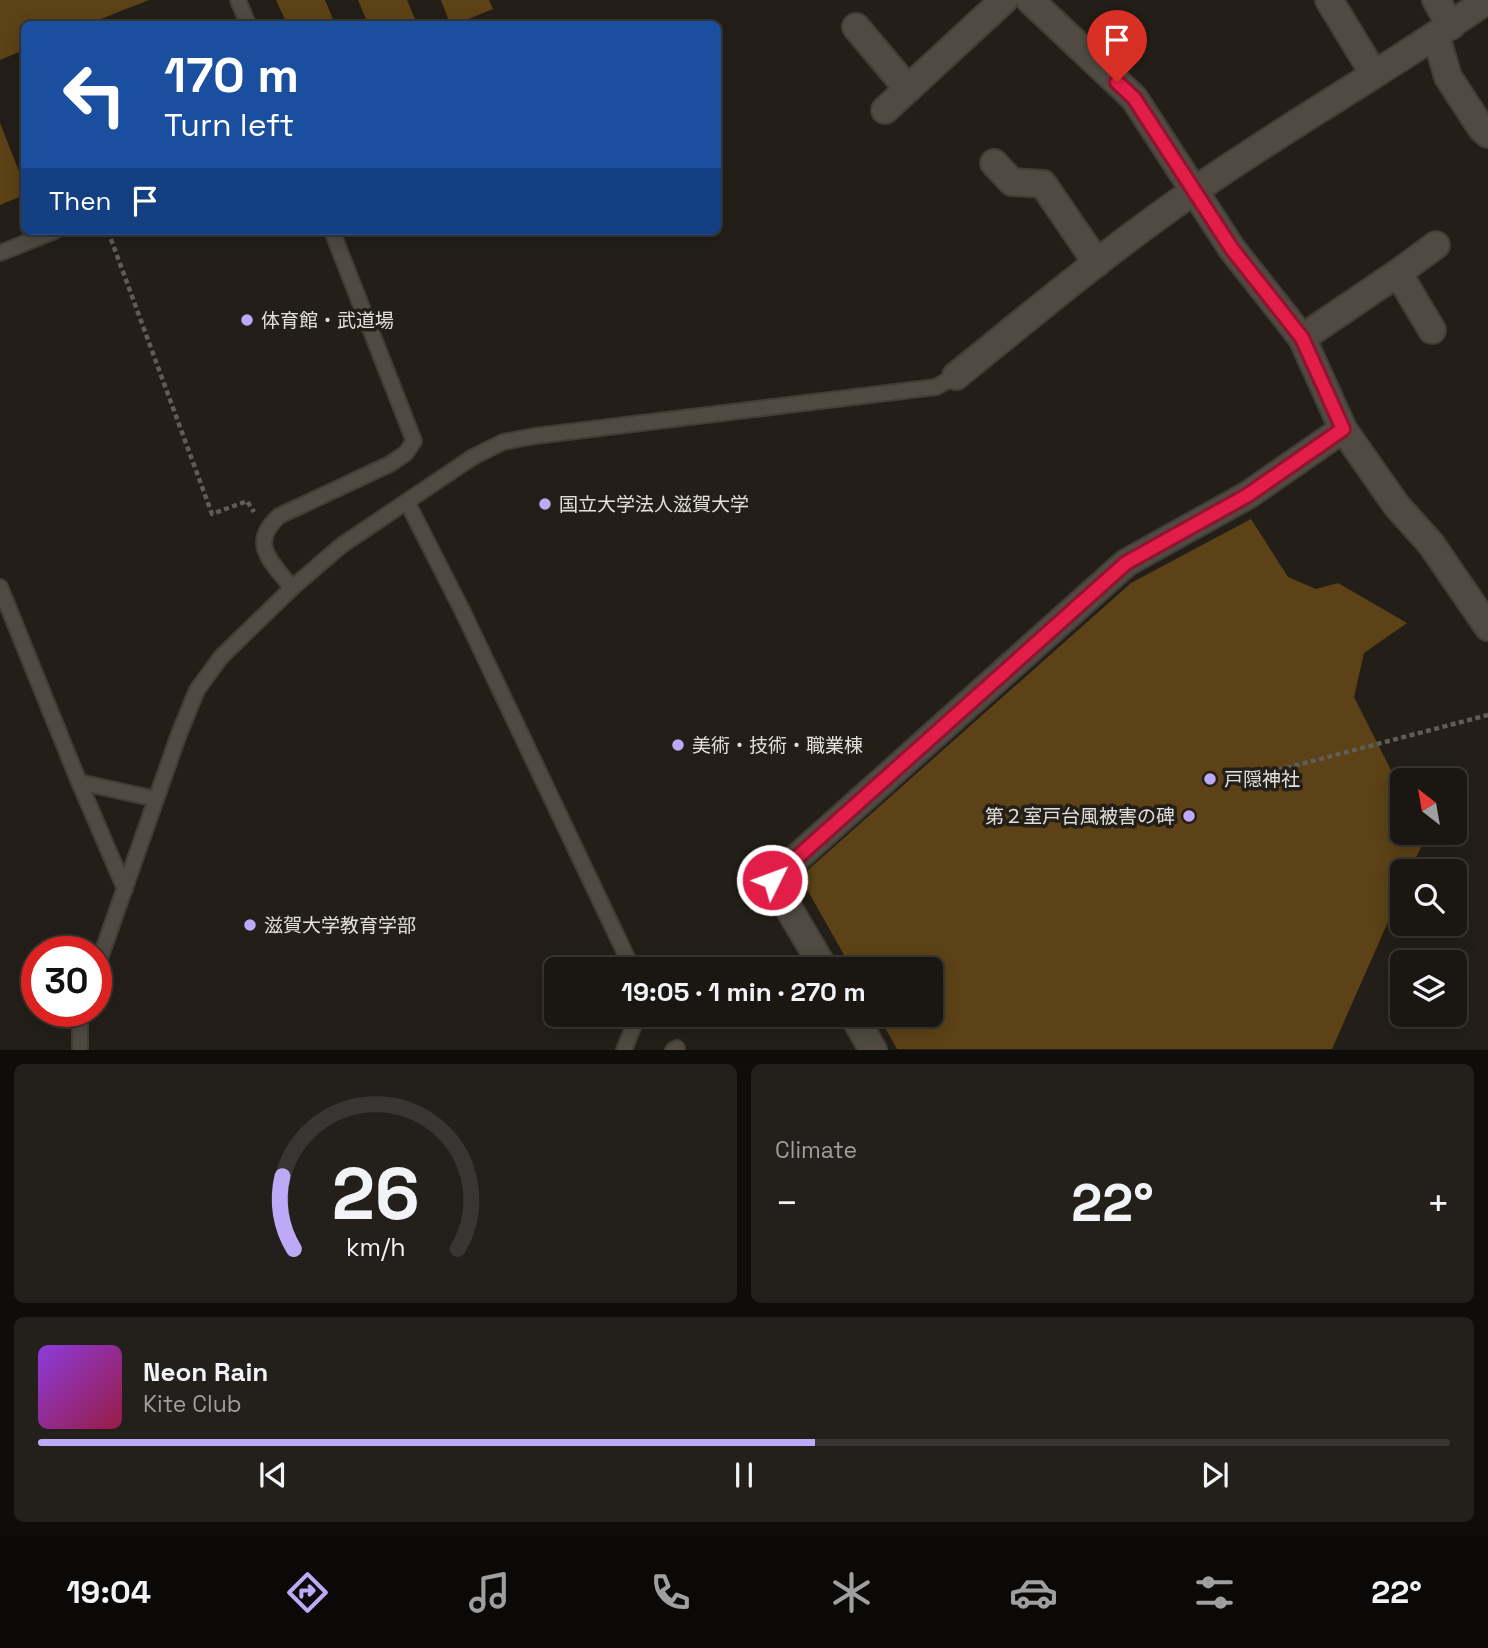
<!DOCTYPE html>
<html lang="en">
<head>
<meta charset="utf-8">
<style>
	body { margin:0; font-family:"Space Grotesk","Noto Sans JP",sans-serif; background:#23201b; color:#f1f3f6; height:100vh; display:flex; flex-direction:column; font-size:26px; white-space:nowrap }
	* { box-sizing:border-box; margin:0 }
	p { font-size:23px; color:#9f9f9f }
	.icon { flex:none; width:38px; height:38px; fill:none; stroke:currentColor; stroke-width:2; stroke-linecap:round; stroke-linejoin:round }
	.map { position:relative; height:1050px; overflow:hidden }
	.side { display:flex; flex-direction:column; gap:14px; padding:14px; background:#0e0d0a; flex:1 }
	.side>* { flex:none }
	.banner { position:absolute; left:21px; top:21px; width:700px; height:214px; border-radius:10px; box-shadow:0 4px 18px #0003,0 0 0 2px #383632; background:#1a4fa0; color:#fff; overflow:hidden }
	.needle { width:46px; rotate:329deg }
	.buttons { position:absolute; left:1390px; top:768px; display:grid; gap:14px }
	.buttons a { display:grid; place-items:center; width:77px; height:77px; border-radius:10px; background:#1a1712; box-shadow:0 4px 18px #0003,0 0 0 2px #383632; font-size:35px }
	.speed { position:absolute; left:21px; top:936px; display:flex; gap:14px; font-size:35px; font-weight:700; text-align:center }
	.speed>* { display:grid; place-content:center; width:91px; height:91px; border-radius:50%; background:#1a1712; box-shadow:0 4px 18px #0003,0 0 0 2px #383632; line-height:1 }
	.speed .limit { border:10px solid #d22; background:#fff; color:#111 }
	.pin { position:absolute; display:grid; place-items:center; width:60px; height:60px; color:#fff; margin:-72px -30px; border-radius:50% 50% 50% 0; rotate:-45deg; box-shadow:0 0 7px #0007 }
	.pin .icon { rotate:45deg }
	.me { position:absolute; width:77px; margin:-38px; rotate:48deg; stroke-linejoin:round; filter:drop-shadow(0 0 5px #0008) }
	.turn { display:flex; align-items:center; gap:24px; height:147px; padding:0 28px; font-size:32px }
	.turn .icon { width:91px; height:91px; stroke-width:2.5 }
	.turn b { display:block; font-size:49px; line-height:60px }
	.then { display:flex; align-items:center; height:66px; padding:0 28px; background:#0003; gap:14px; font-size:26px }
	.big { font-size:52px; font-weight:700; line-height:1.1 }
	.side .card { flex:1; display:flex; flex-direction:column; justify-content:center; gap:10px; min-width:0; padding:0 24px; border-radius:10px; background:#23201b }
	.side .dial { align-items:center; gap:0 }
	.dial svg { height:182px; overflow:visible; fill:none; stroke:#383632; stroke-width:7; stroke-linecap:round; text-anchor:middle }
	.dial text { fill:#f1f3f6; stroke:none }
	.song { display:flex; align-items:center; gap:21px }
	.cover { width:84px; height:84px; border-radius:10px; background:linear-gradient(135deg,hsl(270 70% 55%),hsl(340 70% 35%)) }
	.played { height:7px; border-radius:4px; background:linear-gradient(90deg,#bda9f5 55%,#383632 55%) }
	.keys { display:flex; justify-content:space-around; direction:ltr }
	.heat { display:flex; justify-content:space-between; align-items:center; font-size:38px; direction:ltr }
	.side .tiles { flex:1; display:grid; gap:14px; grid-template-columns:1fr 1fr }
	.card:last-child { grid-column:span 2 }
	.trip { position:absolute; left:544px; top:957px; width:399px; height:70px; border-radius:10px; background:#1a1712; box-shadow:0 4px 18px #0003,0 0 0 2px #383632; font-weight:700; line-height:70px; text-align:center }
	.tabs { display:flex; height:112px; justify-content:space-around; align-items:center; background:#0a0907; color:#9f9f9f }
	.tabs .icon { width:49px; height:49px }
	.tabs .active { color:#bda9f5 }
	.tabs b { font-size:32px; color:#f1f3f6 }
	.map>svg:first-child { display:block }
	.green { fill:#5c4216 }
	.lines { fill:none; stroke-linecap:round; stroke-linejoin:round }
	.service-casing { stroke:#403d38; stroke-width:18 }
	.minor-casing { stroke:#403d38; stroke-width:30 }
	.path { stroke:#605c56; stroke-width:4.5; stroke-dasharray:5 3.5; stroke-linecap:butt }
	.service { stroke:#504a42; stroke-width:14 }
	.minor { stroke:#504a42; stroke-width:26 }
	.route-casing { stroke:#92132f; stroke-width:18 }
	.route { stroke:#e11d48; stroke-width:12 }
	.poi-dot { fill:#bda9f5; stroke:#231f18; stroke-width:2.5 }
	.labels { text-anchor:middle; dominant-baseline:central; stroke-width:7; stroke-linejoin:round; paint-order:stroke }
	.poi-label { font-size:19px; fill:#e3e0db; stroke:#231f18; text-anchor:start }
</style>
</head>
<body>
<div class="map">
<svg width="1488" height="1050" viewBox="0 0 1488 1050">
	<rect width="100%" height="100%" fill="#231f18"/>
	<g class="green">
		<polygon points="0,0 149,0 88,24 24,24 24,50 0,60"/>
		<polygon points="276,0 325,0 335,24 287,24"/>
		<polygon points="358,0 407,0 417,24 368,24"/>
		<polygon points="441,0 489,0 493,9 456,24 450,24"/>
		<polygon points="0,123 24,184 24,195 0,205"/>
		<polygon points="1251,519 1288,577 1316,589 1338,583 1407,623 1364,653 1354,697 1402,792 1402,833 1422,833 1425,838 1410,871 1402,872 1402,890 1332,1049 897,1049 878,1015 931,1015 931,970 852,969 800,877 1131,583"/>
	</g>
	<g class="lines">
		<g class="service-casing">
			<g id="service">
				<polyline points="238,0 248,24"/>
				<polyline points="0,253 55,231"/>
				<polyline points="407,502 462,610 633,970"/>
				<polyline points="0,587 79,782 125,889"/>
				<path d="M292,588C272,562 248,544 279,516L390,464L406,453L414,441L332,231"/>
				<polyline points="79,782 156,799"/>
				<polyline points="96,970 179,734 197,690 221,657 292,588 342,545 473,457 503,442 535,436 936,387 956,376"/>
				<polyline points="80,1050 80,1020 83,1012"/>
				<polyline points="624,1050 638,1015"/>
				<polyline points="673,1050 677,1048"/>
			</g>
		</g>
		<g class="minor-casing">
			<g id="minor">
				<polyline points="1030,0 1134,98 1232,249 1302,338 1343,429 1397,506 1431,544 1488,627"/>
				<polyline points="1329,0 1374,74"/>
				<polyline points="1436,0 1451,26"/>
				<polyline points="856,27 908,89"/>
				<polyline points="1436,36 1448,77 1482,129 1488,134"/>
				<polyline points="885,110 1004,0"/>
				<polyline points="994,163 1012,182 1043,184 1097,263"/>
				<polyline points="1398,273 1432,330"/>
				<polyline points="1302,338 1398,273 1436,245"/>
				<path d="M956,376C1034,313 1111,248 1194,191C1290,124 1392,67 1487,0"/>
				<polyline points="825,970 772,880 1126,563 1248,495 1343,429"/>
				<polyline points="853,1015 873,1050"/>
			</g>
		</g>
		<g class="path">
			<polyline points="108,231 212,514 247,501 254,512"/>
			<polyline points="1278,770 1488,715"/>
		</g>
		<use href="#service" class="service"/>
		<use href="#minor" class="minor"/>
	</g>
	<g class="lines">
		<g class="route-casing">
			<polyline id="route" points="772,880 1126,563 1248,495 1343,429 1302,338 1232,249 1134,98 1117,82"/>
		</g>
		<use href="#route" class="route"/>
	</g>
	<g class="poi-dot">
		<circle cx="247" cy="320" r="7"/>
		<circle cx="545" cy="504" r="7"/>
		<circle cx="678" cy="745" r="7"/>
		<circle cx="1210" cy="779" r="7"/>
		<circle cx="1189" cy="816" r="7"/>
		<circle cx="250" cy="925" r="7"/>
	</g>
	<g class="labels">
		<g class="poi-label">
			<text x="261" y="320">体育館・武道場</text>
			<text x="559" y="504">国立大学法人滋賀大学</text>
			<text x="692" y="745">美術・技術・職業棟</text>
			<text x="1224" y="779">戸隠神社</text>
			<text x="1175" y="816" text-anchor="end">第２室戸台風被害の碑</text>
			<text x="264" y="925">滋賀大学教育学部</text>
		</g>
	</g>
</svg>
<div class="buttons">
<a><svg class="needle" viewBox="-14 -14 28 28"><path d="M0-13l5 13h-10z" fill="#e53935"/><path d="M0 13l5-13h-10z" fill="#9f9f9f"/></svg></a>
<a><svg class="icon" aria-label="search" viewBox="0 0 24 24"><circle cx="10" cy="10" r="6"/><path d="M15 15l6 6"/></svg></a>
<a><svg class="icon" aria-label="layers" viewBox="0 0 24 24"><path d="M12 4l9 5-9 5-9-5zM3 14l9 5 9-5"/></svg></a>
</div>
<div class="speed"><div class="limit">30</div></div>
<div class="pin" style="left:1117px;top:82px;background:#d93025"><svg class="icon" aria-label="arrive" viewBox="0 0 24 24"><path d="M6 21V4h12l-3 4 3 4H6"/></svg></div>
<svg class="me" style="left:772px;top:880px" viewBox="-20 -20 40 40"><circle r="17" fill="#e11d48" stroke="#fff" stroke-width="3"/><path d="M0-11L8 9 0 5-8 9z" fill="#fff"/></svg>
<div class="trip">19:05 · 1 min · 270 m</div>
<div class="banner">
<div class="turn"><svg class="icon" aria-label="left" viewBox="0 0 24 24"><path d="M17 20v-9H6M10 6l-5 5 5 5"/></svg><div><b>170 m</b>Turn left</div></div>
<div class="then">Then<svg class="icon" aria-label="arrive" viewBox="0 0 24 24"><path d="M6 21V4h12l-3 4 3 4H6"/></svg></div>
</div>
</div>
<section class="side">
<div class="tiles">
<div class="card dial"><svg viewBox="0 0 100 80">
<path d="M14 69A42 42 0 1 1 86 69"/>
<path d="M14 69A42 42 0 0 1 9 37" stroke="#bda9f5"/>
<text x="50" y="56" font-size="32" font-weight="700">26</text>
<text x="50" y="72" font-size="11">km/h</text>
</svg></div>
<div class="card"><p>Climate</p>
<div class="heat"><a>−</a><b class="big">22°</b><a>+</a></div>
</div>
<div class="card">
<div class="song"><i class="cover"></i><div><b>Neon Rain</b><p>Kite Club</p></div></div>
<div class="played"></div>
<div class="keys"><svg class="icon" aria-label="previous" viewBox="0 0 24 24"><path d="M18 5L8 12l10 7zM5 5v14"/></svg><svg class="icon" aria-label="pause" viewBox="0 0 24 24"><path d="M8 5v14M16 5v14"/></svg><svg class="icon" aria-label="next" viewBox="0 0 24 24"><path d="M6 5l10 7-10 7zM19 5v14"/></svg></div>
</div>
</div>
</section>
<nav class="tabs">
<b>19:04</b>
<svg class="icon active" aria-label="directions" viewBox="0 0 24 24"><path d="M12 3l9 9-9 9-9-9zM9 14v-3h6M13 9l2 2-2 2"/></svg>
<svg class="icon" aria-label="music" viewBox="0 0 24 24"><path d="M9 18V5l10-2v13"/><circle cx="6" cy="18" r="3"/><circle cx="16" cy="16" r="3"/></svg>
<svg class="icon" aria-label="phone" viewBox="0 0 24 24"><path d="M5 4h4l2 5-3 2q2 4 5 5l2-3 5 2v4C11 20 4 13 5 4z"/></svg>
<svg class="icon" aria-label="climate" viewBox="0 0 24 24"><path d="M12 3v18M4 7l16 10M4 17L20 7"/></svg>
<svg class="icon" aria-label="car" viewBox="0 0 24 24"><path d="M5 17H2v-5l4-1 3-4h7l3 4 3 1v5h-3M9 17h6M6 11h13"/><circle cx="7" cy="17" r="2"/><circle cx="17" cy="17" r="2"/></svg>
<svg class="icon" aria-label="filters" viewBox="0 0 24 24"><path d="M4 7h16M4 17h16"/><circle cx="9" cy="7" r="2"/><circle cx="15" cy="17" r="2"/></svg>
<b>22°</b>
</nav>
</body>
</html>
